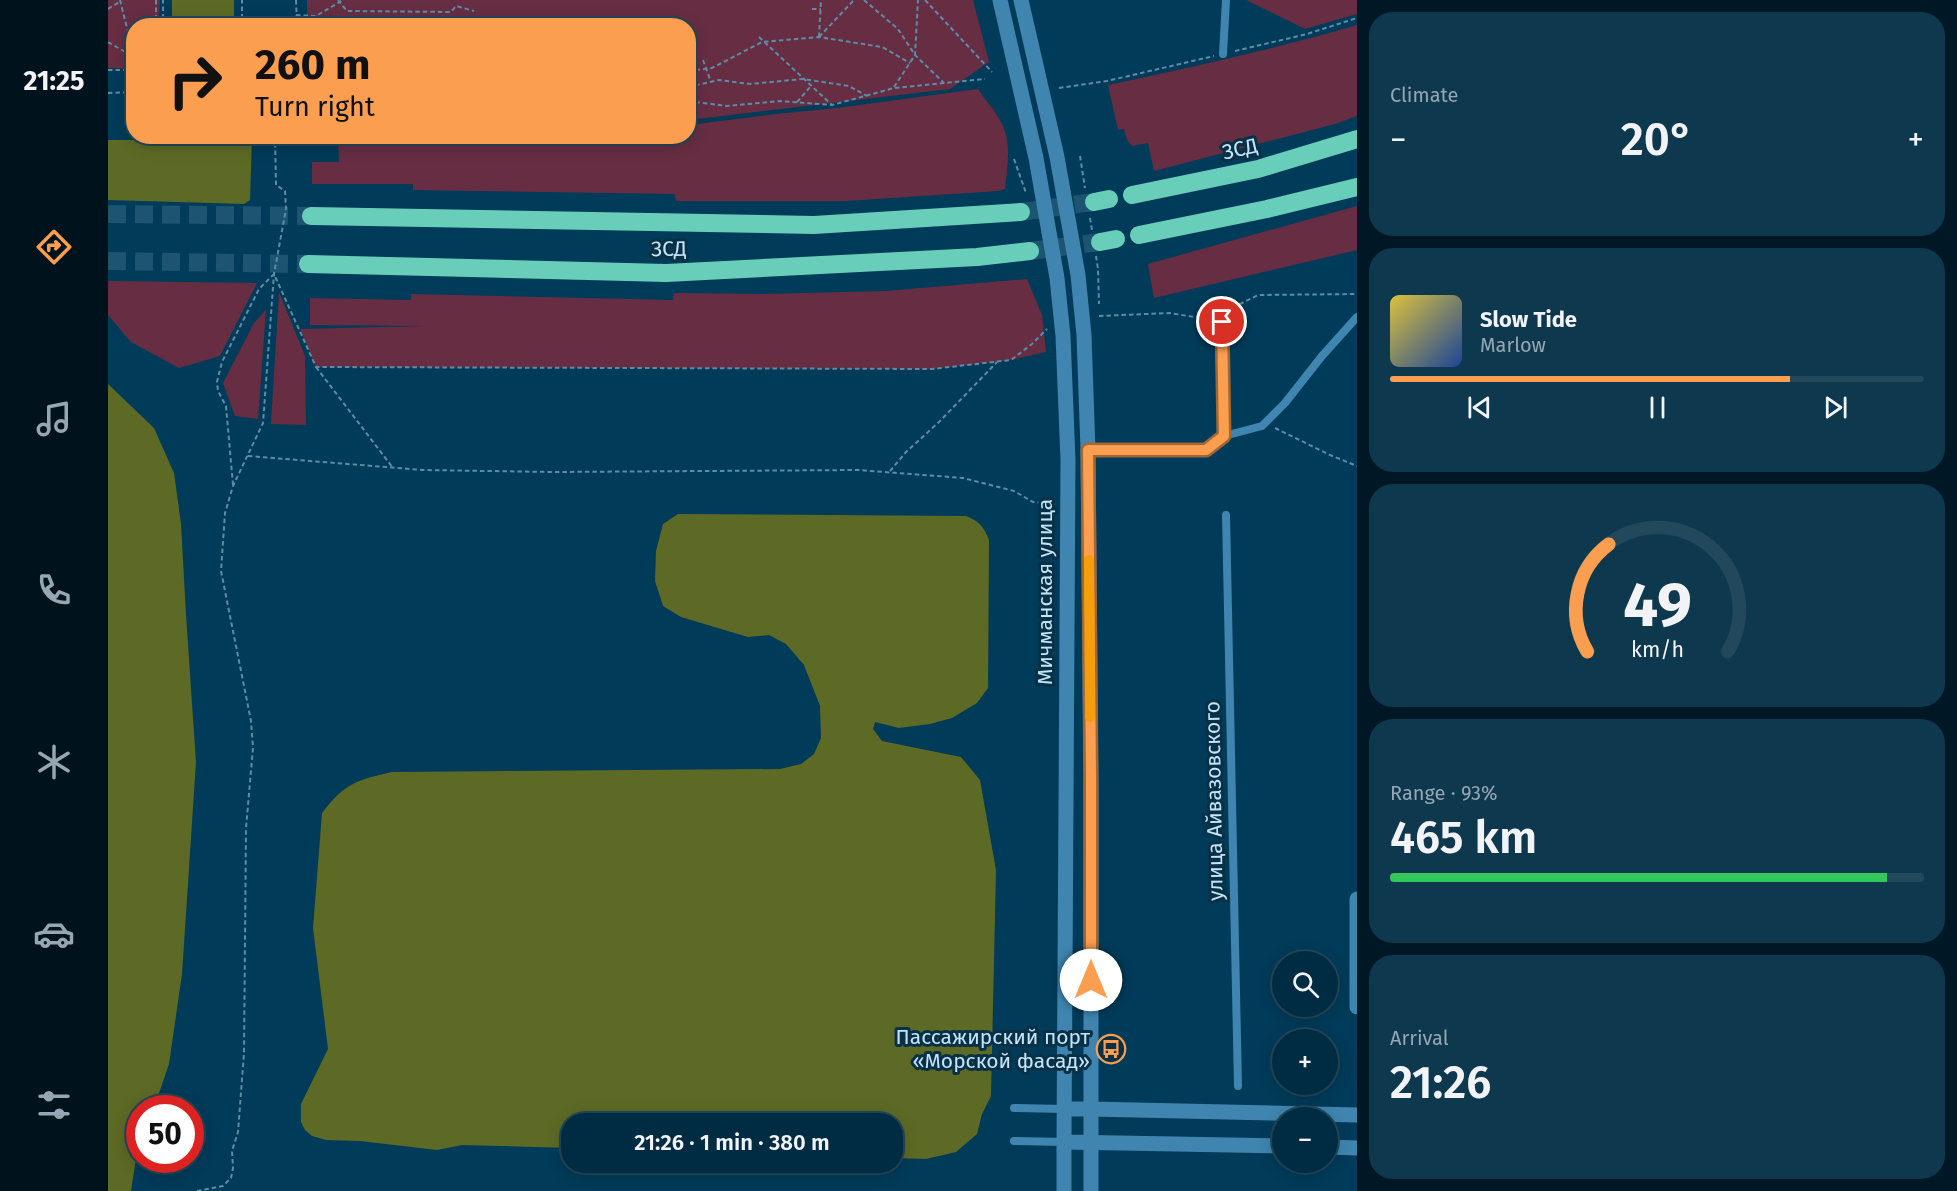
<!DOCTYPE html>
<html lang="en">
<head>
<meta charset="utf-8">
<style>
	body { margin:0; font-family:"Fira Sans",sans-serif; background:#0e384e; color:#f1f3f6; height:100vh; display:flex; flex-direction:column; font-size:22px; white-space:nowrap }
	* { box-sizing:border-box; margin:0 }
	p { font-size:20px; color:#95a7b2 }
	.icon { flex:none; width:33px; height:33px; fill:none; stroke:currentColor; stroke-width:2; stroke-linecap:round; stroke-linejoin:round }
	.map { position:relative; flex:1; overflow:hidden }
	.sheet { display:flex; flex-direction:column; gap:12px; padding:12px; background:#001825; width:600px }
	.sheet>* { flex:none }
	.banner { position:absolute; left:18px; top:18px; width:570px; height:126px; border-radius:24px; box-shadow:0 3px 15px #0003,0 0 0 2px #22485c; background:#fb9e50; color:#111; overflow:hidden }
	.fabs { position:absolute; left:1164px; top:951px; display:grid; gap:12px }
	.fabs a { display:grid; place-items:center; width:66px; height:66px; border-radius:50%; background:#002c43; box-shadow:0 3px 15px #0003,0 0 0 2px #22485c; font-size:30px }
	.speed { position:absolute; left:18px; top:1095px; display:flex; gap:12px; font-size:30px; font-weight:700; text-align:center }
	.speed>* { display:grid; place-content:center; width:78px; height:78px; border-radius:50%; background:#002c43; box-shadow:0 3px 15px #0003,0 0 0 2px #22485c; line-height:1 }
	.speed .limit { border:9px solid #d22; background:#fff; color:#111 }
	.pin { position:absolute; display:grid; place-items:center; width:51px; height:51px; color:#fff; margin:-26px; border:3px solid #fff; border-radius:50%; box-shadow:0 2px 6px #0007 }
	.me { position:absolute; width:66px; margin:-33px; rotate:0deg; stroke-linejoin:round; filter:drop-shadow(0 0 4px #0008) }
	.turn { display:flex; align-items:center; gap:21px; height:126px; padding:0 30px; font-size:27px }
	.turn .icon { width:78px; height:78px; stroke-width:2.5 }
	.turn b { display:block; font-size:42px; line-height:51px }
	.big { font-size:45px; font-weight:600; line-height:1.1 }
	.sheet .tile { flex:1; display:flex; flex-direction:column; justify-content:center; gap:9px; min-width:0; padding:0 21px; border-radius:24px; background:#0e384e }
	.sheet .dial { align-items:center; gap:0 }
	.dial svg { height:156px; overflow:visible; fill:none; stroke:#22485c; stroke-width:7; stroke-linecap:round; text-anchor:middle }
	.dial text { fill:#f1f3f6; stroke:none }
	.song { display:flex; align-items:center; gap:18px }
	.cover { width:72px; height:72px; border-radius:9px; background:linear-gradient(135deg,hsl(50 70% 55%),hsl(220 70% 35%)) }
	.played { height:6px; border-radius:3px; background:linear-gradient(90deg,#fb9e50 75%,#22485c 75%) }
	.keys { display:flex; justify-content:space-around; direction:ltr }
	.heat { display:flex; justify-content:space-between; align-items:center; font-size:33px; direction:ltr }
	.charge { height:9px; border-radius:4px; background:linear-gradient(90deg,#34c759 93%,#22485c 0) }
	.trip { position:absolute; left:453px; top:1113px; width:342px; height:60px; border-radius:24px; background:#002c43; box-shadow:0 3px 15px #0003,0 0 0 2px #22485c; font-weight:600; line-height:60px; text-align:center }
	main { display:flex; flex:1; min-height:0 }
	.tab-bar { display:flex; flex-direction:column; width:108px; justify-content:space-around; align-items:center; background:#00121b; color:#95a7b2 }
	.tab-bar .icon { width:42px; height:42px }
	.tab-bar .current { color:#fb9e50 }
	.tab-bar b { font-size:27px; color:#f1f3f6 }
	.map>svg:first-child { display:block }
	.green { fill:#672e43 }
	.water { fill:#5d6a25 }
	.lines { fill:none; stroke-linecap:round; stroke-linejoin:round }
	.motorway-tunnel { stroke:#1d5471; stroke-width:18; stroke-dasharray:18 9; stroke-linecap:butt }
	.path { stroke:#5d8ca7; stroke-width:2; stroke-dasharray:4.5 3; stroke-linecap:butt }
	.service { stroke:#3f85b0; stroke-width:8 }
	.minor { stroke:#3f85b0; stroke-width:15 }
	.secondary { stroke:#3f85b0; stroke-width:15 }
	.motorway { stroke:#68ceb9; stroke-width:18 }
	.route-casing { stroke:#a36734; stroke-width:15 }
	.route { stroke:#fb9e50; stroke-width:10 }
	.slow { stroke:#f59e0b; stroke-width:10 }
	.labels { text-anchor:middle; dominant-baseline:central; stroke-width:6; stroke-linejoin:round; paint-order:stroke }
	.street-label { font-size:21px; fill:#c3e5fc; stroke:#093045 }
	.poi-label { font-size:21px; fill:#c3e5fc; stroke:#093045; text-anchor:end }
</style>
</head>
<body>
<main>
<nav class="tab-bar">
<b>21:25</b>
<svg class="icon current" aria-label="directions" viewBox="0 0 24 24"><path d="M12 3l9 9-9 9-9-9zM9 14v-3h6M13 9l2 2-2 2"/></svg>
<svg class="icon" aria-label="music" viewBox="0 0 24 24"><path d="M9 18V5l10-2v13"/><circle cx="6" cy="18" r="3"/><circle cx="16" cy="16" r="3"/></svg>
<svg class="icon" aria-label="phone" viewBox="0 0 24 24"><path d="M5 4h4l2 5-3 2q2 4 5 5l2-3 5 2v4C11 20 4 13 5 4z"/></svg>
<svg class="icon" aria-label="climate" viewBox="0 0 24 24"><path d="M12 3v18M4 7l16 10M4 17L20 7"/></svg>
<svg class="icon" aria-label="car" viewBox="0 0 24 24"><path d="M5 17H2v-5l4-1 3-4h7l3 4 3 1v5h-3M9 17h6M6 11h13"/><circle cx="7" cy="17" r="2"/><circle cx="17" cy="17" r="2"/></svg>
<svg class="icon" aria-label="filters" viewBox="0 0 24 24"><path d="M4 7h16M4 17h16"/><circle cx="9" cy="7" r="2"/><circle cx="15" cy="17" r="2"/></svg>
</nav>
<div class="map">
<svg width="1249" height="1191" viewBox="0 0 1249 1191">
	<rect width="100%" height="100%" fill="#003b59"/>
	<g class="green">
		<polygon points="0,0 52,0 51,25 26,26 25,69 0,68"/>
		<polygon points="199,0 865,0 881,62 842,89 581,120 580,26 199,25"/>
		<polygon points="1138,0 1249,0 1249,14 1197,29"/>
		<path d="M1249,25V116L1227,124L1046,171L1040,143L1024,146L1019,140L1016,129L1010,130L1000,85C1084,67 1167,49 1249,25Z"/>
		<path d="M870,89C877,100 888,111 894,124C904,144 899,168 897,189L890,191L738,201H568L567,194L305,190V184H204V162H231L230,138L420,146L496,136H580L581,125L668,114L729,108Z"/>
		<polygon points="259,137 448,137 417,140"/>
		<polygon points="1249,206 1249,250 1046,298 1040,264"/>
		<polygon points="919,279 934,315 938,352 903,360 824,369 208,367 192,329 317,326 202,325 202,298 303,300 303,294 565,300 566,293 656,294 778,291"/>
		<polygon points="0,281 149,283 112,356 71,368 23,342 0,315"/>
		<polygon points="171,292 197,356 198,425 163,424"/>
		<polygon points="158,310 150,419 127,416 115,383 146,323"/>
	</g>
	<g class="water">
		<rect x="64" y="0" width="62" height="25"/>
		<polygon points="41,136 144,137 142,200 136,204 0,200 0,140 40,140"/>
		<polygon points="0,384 46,428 66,473 73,524 78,615 88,762 74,974 61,1064 46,1108 32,1108 31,1151 27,1165 23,1191 0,1191"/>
		<path d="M570,514L858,516C871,521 876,527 881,540L880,688L869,703L844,718L822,724L791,728L767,722L765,729L774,741L853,757L872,780L888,870L883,1096L874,1114L869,1134L848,1152L818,1159L785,1158L784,1124H464L463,1148L354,1145L329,1150L252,1141L218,1140L204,1136L197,1130L193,1122V1104L220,1049L205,928L214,813C237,783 249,780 284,772L672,769L693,764L706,754L713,738L712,706L696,665L678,644L661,635L640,637L573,617L555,606L547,581L548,551L555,524Z"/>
	</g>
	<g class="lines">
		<g class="motorway-tunnel">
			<polyline points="913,212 986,202"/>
			<polyline points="0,214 203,216"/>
			<polyline points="922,251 992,242"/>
			<polyline points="0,261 200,264"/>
		</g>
		<g class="path">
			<polyline points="12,0 26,56"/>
			<polyline points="48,0 48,26"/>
			<polyline points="188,0 189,26"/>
			<polyline points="230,0 239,11 343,12 348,6 366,11"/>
			<polyline points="756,0 790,29 807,55 836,83"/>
			<polyline points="817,0 884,72"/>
			<polyline points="0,9 13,1"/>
			<polyline points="704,9 713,9"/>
			<polyline points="188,15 208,16 235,0"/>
			<polyline points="208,16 213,26"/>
			<polyline points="55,26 55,0"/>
			<polyline points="134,26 134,0"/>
			<polyline points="651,37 724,105"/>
			<polyline points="711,37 746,0"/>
			<polyline points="711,37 713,0"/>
			<polyline points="0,42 26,57"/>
			<polyline points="1127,51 1199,34 1249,18"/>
			<polyline points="595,60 603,82"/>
			<polyline points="0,70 26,70"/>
			<polyline points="580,71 604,68 654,42 711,37 774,47 802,63"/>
			<polyline points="580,87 611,80 642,84 695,79 741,86 759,96"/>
			<polyline points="786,87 807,55 810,0"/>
			<polyline points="951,88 999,81 1106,56"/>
			<polyline points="0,93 26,92"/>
			<polyline points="580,101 619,106 672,101 724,105 786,88 877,79"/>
			<polyline points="689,102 703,86"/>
			<polyline points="972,156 977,188"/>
			<polyline points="906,159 918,193"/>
			<polyline points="982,218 984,230"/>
			<polyline points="988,256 990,269 991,304"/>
			<polyline points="1121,315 1132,304 1150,295 1249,294"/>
			<polyline points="991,316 1062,313 1104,320"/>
			<polyline points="208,367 285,468"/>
			<polyline points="1167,428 1222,455 1249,466"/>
			<polyline points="140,456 315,470 445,472 750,470 855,478 906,491 925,502 947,505"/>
			<polyline points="782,471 798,452 831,422 889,362"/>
			<polyline points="125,485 118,406 110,391 109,382 114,362 151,289 166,274 208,367 824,369 903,360 924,344 939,329"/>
			<polyline points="89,1191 115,1186 123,1178 125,1168 124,1151 130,1132 136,1053 138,828 145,748 143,721 113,571 117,513 125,486 155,423 166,274 178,209 177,191 168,185 167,136"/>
		</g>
		<g class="service">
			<polyline points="1115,54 1118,0"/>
			<polyline points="1114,322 1116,436"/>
			<polyline points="980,450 1098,450 1116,436 1154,426 1177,403 1214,356 1249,317"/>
			<polyline points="1118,515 1130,1086"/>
			<polyline points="906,1108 957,1109"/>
			<polyline points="906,1141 956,1142"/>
		</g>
		<g class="minor">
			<polyline points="1249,899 1249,1007"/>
			<polyline points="957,1109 983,1109 983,1191"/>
			<polyline points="956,1142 956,1191"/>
		</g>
		<g class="secondary">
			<polyline points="892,0 928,158 949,278 955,336 960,460 956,1142 1174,1146"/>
			<polyline points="913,0 949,157 970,275 976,335 980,450 983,797 983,1109 1249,1115"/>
			<polyline points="1220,1147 1249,1148"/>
		</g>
		<g class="motorway">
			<polyline points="1024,195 1150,169 1249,139"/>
			<polyline points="986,202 1001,199"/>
			<polyline points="203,216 706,225 913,212"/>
			<polyline points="1031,235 1159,209 1249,187"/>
			<polyline points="992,242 1008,239"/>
			<polyline points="200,264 558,273 869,257 922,251"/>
		</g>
	</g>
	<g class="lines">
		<g class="route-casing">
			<polyline id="route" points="983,980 983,775 980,450 1098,450 1116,436 1114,322"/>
		</g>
		<use href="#route" class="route"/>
		<polyline class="slow" points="981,560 982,717"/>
	</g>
	<defs>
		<g id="bus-ring" transform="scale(1.5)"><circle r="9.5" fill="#093045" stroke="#fb9e50" stroke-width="1.5"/><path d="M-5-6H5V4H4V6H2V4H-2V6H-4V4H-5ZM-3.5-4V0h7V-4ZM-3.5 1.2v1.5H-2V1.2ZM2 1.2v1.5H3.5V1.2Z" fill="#fb9e50"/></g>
	</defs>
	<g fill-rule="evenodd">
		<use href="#bus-ring" x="1003" y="1049"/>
	</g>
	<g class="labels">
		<g class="street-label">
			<text transform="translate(1132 149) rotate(-13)">ЗСД</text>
			<text transform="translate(561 249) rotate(-1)">ЗСД</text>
			<text transform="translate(937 592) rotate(-90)">Мичманская улица</text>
			<text transform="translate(1106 801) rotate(-91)">улица Айвазовского</text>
		</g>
		<g class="poi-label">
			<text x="982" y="1037">Пассажирский порт<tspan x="982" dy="24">«Морской фасад»</tspan></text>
		</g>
	</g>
</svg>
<div class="fabs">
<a><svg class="icon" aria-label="search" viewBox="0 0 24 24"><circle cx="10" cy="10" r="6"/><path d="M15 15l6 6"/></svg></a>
<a>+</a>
<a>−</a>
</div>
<div class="speed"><div class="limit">50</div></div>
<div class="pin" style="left:1114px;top:322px;background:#d93025"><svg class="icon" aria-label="arrive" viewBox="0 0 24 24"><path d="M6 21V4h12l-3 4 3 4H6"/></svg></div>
<svg class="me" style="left:983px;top:980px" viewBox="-20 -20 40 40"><circle r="19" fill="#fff"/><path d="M0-13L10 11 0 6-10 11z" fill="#fb9e50"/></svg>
<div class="trip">21:26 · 1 min · 380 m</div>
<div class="banner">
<div class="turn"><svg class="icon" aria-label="right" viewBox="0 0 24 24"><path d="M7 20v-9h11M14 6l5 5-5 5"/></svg><div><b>260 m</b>Turn right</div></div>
</div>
</div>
<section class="sheet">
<div class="tile"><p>Climate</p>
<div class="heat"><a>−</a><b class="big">20°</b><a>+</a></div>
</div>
<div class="tile">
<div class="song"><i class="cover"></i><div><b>Slow Tide</b><p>Marlow</p></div></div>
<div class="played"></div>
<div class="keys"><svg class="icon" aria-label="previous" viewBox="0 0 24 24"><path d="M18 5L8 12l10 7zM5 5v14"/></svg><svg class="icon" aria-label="pause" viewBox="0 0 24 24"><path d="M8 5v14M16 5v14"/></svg><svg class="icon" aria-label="next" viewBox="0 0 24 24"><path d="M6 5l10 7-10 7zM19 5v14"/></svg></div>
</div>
<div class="tile dial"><svg viewBox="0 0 100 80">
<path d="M14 69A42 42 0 1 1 86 69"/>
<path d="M14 69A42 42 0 0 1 25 14" stroke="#fb9e50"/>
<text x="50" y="56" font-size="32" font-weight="700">49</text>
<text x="50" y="72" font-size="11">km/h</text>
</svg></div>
<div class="tile"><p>Range · 93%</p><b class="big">465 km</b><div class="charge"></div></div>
<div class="tile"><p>Arrival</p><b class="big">21:26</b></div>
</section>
</main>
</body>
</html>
